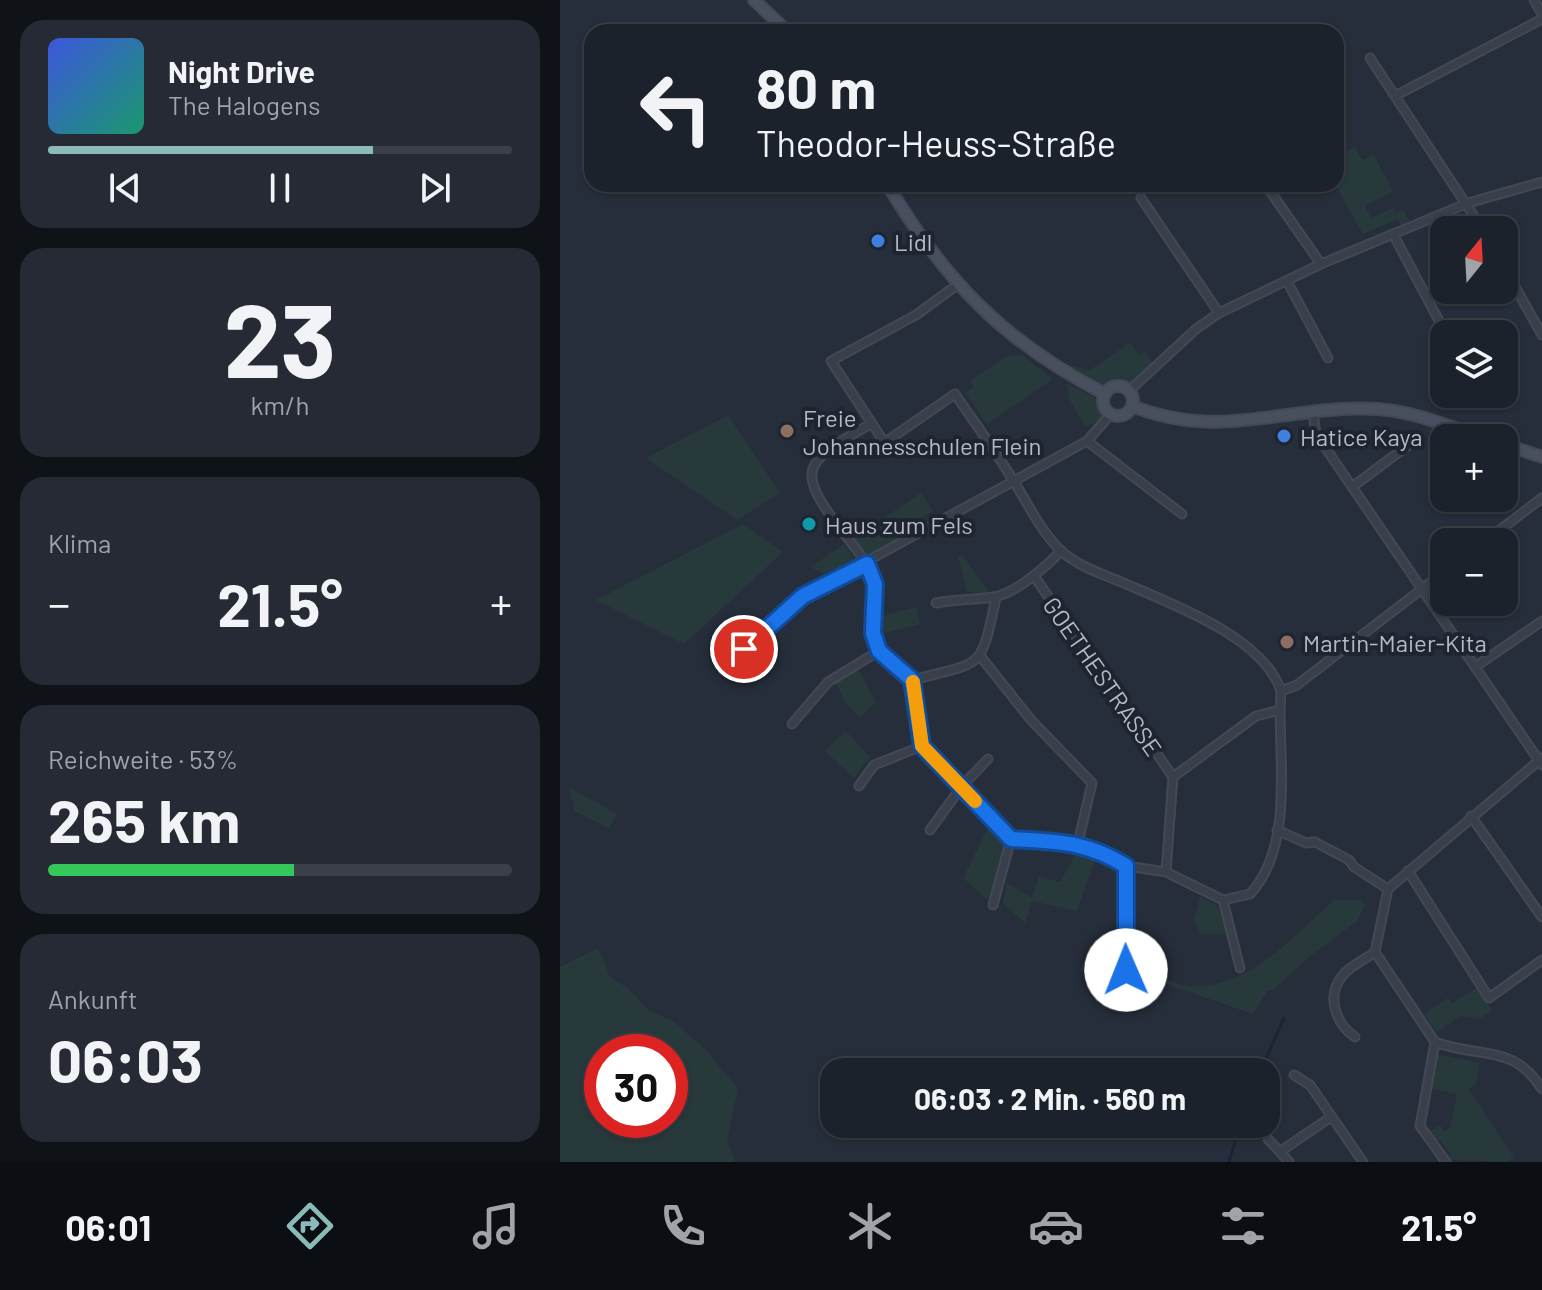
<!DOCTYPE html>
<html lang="de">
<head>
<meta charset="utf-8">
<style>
	body { margin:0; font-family:Barlow,sans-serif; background:#252a34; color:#f1f3f6; height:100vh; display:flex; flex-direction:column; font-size:30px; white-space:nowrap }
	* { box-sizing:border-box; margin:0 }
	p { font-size:26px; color:#a0a4a9 }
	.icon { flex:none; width:44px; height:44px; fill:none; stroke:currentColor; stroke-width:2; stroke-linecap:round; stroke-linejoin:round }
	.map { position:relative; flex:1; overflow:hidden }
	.side { display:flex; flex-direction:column; gap:20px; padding:20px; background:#0f1318; width:560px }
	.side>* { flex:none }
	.top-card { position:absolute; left:24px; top:24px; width:760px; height:168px; border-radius:24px; box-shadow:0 2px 6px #0004,0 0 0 2px #3a3f48; background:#1c222c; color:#f1f3f6; overflow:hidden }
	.needle { width:52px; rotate:18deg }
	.fabs { position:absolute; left:870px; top:216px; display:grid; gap:16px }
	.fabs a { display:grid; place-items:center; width:88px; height:88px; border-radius:16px; background:#1c222c; box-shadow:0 2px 6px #0004,0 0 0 2px #3a3f48; font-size:40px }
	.speed { position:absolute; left:24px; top:1034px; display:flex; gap:16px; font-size:40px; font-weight:700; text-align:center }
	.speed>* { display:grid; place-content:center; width:104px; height:104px; border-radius:50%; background:#1c222c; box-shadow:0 2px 6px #0004,0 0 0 2px #3a3f48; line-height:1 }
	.speed .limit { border:12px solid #d22; background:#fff; color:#111 }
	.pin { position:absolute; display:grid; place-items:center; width:68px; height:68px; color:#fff; margin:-34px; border:4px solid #fff; border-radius:50%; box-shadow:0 2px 8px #0007 }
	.me { position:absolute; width:88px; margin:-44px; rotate:359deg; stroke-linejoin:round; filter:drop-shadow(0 0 6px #0008) }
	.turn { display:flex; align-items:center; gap:28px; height:168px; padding:0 40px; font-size:36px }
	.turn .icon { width:104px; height:104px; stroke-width:2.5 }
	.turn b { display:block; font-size:56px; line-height:68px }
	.big { font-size:60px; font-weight:700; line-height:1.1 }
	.side .card { flex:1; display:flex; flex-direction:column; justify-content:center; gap:12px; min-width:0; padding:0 28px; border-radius:24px; background:#252a34 }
	.side .dial { align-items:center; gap:0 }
	.dial b { font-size:104px; line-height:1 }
	.song { display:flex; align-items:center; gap:24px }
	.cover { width:96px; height:96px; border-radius:12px; background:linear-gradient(135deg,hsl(230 70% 55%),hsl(160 70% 35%)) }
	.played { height:8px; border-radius:4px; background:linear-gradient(90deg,#8bbbb9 70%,#3a3f48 70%) }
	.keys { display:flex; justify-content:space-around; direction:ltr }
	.heat { display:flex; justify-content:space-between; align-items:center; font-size:44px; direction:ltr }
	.charge { height:12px; border-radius:6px; background:linear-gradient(90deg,#34c759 53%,#3a3f48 0) }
	.trip { position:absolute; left:260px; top:1058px; width:460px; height:80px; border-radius:24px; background:#1c222c; box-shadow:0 2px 6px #0004,0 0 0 2px #3a3f48; font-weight:700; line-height:80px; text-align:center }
	.dock { display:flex; height:128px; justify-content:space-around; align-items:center; background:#0b0e12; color:#a0a4a9 }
	.dock .icon { width:56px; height:56px }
	.dock .on { color:#8bbbb9 }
	.dock b { font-size:36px; color:#f1f3f6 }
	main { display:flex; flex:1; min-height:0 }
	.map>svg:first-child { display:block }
	.green { fill:#28393c; fill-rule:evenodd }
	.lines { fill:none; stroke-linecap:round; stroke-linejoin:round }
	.stream { stroke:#1a2538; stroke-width:3 }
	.minor-casing { stroke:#434954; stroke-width:11 }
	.secondary-casing { stroke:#434954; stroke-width:14 }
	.minor { stroke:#3a404b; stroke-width:7 }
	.secondary { stroke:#484f5e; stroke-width:10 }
	.route-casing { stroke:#114b97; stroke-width:20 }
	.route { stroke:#1a73e8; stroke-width:14 }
	.slow { stroke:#f59e0b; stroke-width:14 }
	.shop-dot { fill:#3f7fe0; stroke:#1f2530; stroke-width:3 }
	.education-dot { fill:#8d6e63; stroke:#1f2530; stroke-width:3 }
	.culture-dot { fill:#0f9aa8; stroke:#1f2530; stroke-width:3 }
	.labels { text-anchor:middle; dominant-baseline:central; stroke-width:8; stroke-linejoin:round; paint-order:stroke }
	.poi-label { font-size:24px; fill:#b6bbc7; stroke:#1f2530; text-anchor:start }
	.street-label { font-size:24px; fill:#b6bbc7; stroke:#1f2530 }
</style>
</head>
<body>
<main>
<section class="side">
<div class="card">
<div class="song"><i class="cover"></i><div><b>Night Drive</b><p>The Halogens</p></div></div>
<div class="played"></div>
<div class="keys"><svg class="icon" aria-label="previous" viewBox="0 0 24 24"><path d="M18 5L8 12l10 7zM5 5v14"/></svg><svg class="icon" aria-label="pause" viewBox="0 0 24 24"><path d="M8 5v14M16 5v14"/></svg><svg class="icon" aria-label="next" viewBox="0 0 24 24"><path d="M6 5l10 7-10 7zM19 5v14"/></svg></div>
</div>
<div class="card dial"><b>23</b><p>km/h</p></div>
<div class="card"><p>Klima</p>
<div class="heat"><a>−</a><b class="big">21.5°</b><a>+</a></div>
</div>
<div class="card"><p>Reichweite · 53%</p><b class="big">265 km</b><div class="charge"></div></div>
<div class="card"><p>Ankunft</p><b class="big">06:03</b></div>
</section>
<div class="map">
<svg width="982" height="1162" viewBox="0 0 982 1162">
	<rect width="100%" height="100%" fill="#262e3b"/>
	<g class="green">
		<polygon points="795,147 802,160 814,155 833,191 805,206 811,218 833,208 836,213 843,210 850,221 841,225 838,219 803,234 775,184 776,158"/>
		<path d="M570,343L579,355L585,351L593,364L571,384C561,380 555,385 545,384C521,381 493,360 475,345L503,364L530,370Z"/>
		<polygon points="462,355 493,379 427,424 405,393 414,387 410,381 447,356"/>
		<polygon points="506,383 539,400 542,419 525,427 510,400"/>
		<polygon points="168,415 220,493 177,520 86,458"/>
		<polygon points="361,493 373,511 361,518 363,523 305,556 294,538"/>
		<polygon points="183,524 223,552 124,644 36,600"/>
		<polygon points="284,544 295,560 262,574 251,567"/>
		<polygon points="402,555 429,592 428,594 407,592 398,556"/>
		<polygon points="356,607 360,624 322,634 322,616"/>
		<polygon points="298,668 316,702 300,717 286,703 275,682"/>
		<polygon points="286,731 310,757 294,778 265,751"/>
		<polygon points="9,787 57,814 49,828 15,811"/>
		<polygon points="429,826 446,848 433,893 427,899 403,878"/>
		<polygon points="518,850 536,857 517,911 472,901 465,923 443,903 447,883 472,898 479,876 500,882"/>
		<polygon points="640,897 658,906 666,934 641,934 634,920"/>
		<path d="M774,900H801L805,906L797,921L750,956L713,990L707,991L693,1014L580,975L577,967C593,973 613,985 630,986C690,989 732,937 774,900Z"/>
		<path d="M38,948L50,977L69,989L89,1011L113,1021L147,1051L178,1089L167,1141L175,1162H0V967ZM42,1052H110V1120H42Z"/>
		<polygon points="532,950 557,957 555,987 540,987 520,971"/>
		<polygon points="917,987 932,1011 919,1019 900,1016 877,1032 864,1014 888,998 893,1003"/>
		<polygon points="876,1054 920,1063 916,1084 909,1089 954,1158 948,1162 890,1160 891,1155 880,1140 875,1143 868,1133 880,1125 884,1131 890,1128 897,1094 872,1089"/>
	</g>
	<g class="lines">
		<g class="stream">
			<polyline points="700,1072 724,1018"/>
			<polyline points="669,1162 680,1124"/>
		</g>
		<g class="minor-casing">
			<g id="minor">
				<polyline points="974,0 982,14"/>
				<polyline points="810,58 923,230"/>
				<polyline points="835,96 982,19"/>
				<polyline points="705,184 761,264"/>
				<polyline points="581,198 659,313"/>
				<polyline points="833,234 886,334"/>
				<polyline points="944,267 982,335"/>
				<polyline points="727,281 768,358"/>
				<path d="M397,285L356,315L271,361L322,439L327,441L395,394C412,419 430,443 446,469C464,495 477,527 500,550C516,565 539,573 559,581C609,603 703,636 721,691"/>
				<polyline points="569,391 636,329 659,313 761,264 908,203 982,182"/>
				<polyline points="753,413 756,434 982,765"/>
				<path d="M312,423C295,434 254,452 252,473C249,498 293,541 305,562C323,591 303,628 320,652C328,662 342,671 352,680L362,746L451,839L518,843L541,851L566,866L606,872L663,900L690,894C732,849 720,767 720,710"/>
				<polyline points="527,441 622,514"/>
				<polyline points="792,487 854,441"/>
				<polyline points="924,542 982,498"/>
				<polyline points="474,576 613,777"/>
				<path d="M376,603C395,599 413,600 433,597C453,595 488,566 501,550"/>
				<polyline points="421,657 471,720 532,783 518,843"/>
				<polyline points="915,667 982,621"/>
				<polyline points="163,670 217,615 243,596 527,441 551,414"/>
				<path d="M352,680C424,661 420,672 436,598"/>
				<polyline points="232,724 268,682 319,651"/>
				<path d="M982,758L828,889L815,952L875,1042C920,1059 953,1043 982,1089"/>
				<polyline points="299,786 314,765 362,746"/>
				<polyline points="911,816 982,917"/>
				<polyline points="370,830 402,786 428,759"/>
				<polyline points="717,830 746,843 755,842 789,860 794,867 828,889"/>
				<polyline points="848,871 929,998 982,960"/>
				<polyline points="606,872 613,777 696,716 720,710 721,691 737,685 884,572"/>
				<polyline points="663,900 680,968"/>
				<polyline points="433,905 451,839"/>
				<polyline points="562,987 566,970 566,866"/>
				<path d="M795,1037C776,1024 765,996 783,975C790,966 806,959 815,952"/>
				<polyline points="875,1042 860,1126 886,1162"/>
				<polyline points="734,1075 750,1085 803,1162"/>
				<polyline points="708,1139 729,1162"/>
				<polyline points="721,1151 771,1117"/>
			</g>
		</g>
		<g class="secondary-casing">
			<g id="secondary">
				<polyline points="194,0 228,32"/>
				<path d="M327,184C385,281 444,342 545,394"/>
				<circle cx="558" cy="401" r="15"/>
				<path d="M572,406C662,442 729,404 817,409C853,411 890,427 924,438"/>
				<polyline points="944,444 982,457"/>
			</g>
		</g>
		<use href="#minor" class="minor"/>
		<use href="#secondary" class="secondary"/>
	</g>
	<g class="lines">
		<g class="route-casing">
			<path id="route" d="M184,649L243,596L307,564L315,584L313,633L319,651L352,680L362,746L451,839C497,842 526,841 566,866V970"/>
		</g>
		<use href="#route" class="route"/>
		<polyline class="slow" points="353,682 362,746 415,801"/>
	</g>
	<g class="shop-dot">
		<circle cx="318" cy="241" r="8"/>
		<circle cx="724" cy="436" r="8"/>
	</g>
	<g class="education-dot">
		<circle cx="227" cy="431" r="8"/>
		<circle cx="727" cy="642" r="8"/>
	</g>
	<circle class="culture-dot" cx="249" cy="524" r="8"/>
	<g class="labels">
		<g class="poi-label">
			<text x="334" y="241">Lidl</text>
			<text x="243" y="417">Freie<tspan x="243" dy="28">Johannesschulen Flein</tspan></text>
			<text x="740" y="436">Hatice Kaya</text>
			<text x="265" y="524">Haus zum Fels</text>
			<text x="743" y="642">Martin-Maier-Kita</text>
		</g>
		<g class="street-label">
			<text transform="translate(543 676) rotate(55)">GOETHESTRASSE</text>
		</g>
	</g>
</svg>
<div class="fabs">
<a><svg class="needle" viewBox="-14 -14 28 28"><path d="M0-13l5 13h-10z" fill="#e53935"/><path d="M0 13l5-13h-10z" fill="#a0a4a9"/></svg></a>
<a><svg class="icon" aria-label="layers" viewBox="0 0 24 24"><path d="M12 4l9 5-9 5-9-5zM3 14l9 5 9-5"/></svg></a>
<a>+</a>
<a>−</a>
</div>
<div class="speed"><div class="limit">30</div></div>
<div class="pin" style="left:184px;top:649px;background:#d93025"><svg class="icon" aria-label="arrive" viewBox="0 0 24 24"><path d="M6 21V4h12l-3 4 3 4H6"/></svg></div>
<svg class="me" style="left:566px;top:970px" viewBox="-20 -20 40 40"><circle r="19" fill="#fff"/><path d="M0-13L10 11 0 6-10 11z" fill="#1a73e8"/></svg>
<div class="trip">06:03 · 2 Min. · 560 m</div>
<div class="top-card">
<div class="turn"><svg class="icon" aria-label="left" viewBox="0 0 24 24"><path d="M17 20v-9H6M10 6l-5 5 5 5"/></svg><div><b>80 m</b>Theodor-Heuss-Straße</div></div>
</div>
</div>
</main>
<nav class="dock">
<b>06:01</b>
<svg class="icon on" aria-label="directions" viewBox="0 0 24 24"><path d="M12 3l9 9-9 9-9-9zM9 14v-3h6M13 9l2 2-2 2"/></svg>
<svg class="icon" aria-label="music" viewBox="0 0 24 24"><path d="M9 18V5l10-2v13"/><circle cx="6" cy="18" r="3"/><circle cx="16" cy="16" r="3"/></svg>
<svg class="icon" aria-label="phone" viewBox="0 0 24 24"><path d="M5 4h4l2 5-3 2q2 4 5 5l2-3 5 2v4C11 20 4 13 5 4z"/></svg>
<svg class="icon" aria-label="climate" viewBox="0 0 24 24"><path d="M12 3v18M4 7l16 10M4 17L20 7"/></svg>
<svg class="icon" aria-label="car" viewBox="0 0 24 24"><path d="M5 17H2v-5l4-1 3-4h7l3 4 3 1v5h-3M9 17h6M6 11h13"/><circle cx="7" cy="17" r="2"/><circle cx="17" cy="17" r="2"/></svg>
<svg class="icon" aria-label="filters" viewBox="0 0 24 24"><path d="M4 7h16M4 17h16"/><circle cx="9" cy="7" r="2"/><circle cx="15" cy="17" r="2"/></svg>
<b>21.5°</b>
</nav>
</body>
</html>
